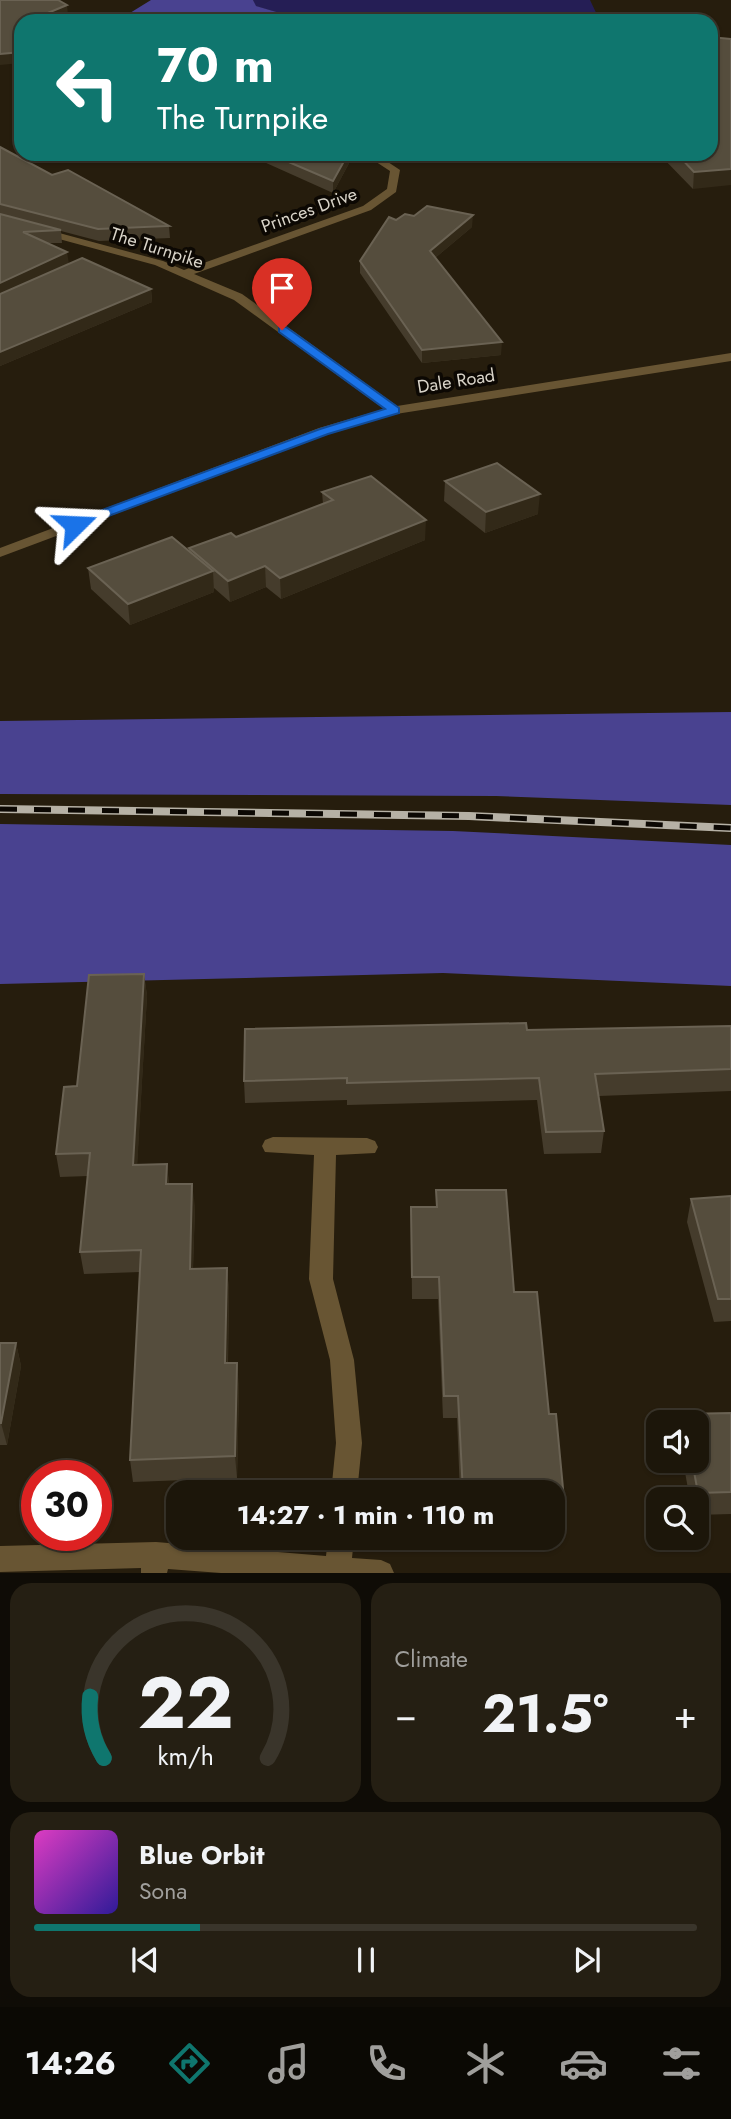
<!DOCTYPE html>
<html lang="en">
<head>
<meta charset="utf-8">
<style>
	body { margin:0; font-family:Jost,sans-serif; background:#251f13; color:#f1f3f6; height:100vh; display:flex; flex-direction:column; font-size:26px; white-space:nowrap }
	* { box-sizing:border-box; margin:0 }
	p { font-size:23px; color:#a09f9c }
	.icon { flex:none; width:38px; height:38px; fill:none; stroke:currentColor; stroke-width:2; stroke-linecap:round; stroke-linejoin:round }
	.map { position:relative; height:1573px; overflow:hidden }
	.drawer { display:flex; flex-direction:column; gap:10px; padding:10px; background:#0f0c06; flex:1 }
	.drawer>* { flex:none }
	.guide { position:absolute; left:14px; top:14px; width:704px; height:147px; border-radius:21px; box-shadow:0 2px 5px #0004,0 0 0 2px #3a352b; background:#0f766e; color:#fff; overflow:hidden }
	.controls { position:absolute; left:646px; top:1410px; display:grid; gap:14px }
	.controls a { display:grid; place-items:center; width:63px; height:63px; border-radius:14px; background:#1c160a; box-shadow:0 2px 5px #0004,0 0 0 2px #3a352b; font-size:35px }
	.speed { position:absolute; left:21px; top:1460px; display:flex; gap:14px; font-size:35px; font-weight:700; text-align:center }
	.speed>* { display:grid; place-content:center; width:91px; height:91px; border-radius:50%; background:#1c160a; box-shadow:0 2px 5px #0004,0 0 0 2px #3a352b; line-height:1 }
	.speed .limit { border:10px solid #d22; background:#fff; color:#111 }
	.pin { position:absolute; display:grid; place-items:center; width:60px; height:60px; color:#fff; margin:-72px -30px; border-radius:50% 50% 50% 0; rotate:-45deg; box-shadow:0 0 7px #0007 }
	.pin .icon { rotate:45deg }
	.me { position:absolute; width:77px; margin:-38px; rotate:69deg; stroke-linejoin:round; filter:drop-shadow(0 0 5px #0008) }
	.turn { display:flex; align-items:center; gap:24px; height:147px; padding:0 28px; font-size:32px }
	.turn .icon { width:91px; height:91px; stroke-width:2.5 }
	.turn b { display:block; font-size:49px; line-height:60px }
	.big { font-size:52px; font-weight:700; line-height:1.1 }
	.drawer .tile { flex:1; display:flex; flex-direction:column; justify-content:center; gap:10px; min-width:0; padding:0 24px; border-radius:21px; background:#251f13 }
	.drawer .dial { align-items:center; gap:0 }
	.dial svg { height:182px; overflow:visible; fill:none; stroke:#3a352b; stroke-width:7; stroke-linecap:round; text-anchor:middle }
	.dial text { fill:#f1f3f6; stroke:none }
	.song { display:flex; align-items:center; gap:21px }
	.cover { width:84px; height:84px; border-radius:10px; background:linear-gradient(135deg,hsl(310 70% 55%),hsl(250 70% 35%)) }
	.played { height:7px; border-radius:4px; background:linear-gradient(90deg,#0f766e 25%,#3a352b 25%) }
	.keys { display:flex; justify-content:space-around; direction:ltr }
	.heat { display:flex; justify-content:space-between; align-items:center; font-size:38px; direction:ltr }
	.drawer .tiles { flex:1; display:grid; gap:10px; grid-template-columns:1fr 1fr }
	.tile:last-child { grid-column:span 2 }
	.trip { position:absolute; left:166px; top:1480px; width:399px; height:70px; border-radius:21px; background:#1c160a; box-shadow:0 2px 5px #0004,0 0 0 2px #3a352b; font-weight:700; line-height:70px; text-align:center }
	.tabs { display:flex; height:112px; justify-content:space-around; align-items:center; background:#0b0904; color:#a09f9c }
	.tabs .icon { width:49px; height:49px }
	.tabs .selected { color:#0f766e }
	.tabs b { font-size:32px; color:#f1f3f6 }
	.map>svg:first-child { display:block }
	.green { fill:#251e55 }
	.forest { fill:#494290 }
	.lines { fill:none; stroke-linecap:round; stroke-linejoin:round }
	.minor { fill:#685533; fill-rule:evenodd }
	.rail-casing { stroke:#b6b1a5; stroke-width:8 }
	.rail { stroke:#0c0803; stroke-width:5; stroke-dasharray:17; stroke-linecap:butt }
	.wall { fill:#453c2c }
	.shaded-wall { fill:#322918 }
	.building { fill:#554d3d; stroke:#6a6253; stroke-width:2 }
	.route { fill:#1a73e8; stroke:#114b97; stroke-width:2 }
	.labels { text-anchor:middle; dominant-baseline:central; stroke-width:7; stroke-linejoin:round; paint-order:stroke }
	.far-street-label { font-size:18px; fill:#d9d4c9; stroke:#0c0803 }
</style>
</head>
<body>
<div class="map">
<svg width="731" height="1573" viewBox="0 0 731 1573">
	<rect width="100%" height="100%" fill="#261d0d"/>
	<polygon class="green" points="253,0 590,0 600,21 461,20 430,14 297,18 255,6"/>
	<g class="forest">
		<polygon points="151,0 253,0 256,6 297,18 297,21 117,21"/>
		<polygon points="731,712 731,805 496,796 0,794 0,721"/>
		<polygon points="0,824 453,831 731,845 731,986 443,973 0,984"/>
	</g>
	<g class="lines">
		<g class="minor">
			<polygon points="364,154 376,154 400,170 396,192 371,210 194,274 242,294 397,406 731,353 731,361 396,414 329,434 0,557 0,548 319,428 384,409 234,300 155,265 0,223 0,217 163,261 184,270 363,206 387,189 390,171"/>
			<polygon points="273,1137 367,1138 375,1141 378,1147 375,1153 336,1155 333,1279 354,1360 362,1443 357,1493 331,1493 336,1443 330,1360 309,1279 314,1155 265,1152 262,1146 265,1140"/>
			<polygon points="328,1538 354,1538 352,1558 381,1560 390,1564 394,1573 221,1573 168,1569 167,1573 141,1573 141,1568 0,1572 0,1546 156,1542 326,1556"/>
		</g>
		<g class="rail-casing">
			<polyline id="rail" points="0,809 469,816 731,828"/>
		</g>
		<use href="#rail" class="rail"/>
	</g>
	<g class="wall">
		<polygon points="0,147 52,175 169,226 170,238 99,241 61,231 62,243 48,243 69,264 151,289 152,302 0,366"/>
		<polygon points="246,154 354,154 333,193"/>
		<polygon points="659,154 710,154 693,189"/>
		<polygon points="472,227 435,258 501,355 422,363 360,273 360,261"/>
		<polygon points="445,481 538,514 485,533 444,501"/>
		<polygon points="322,492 425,540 281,599 266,587 230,602 214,588 214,592 130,625 91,589 88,568 189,552 189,548 236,537 323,504"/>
		<polygon points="144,974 147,996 137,1164 167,1164 169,1184 195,1206 193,1269 227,1268 229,1291 228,1363 239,1385 237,1478 133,1482 130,1460 140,1272 84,1274 80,1252 88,1176 60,1177 56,1154 77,1086"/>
		<polygon points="731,1026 731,1091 599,1096 604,1131 601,1153 544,1154 537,1100 347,1105 347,1100 245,1103 244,1081 527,1030"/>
		<polygon points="436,1190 514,1292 549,1414 564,1499 561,1520 553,1520 553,1493 460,1493 457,1418 443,1418 438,1299 412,1299 411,1207 436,1207"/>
		<polygon points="731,1196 731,1321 714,1322 687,1222 691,1199"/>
		<polygon points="0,1343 16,1343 21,1366 7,1445 0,1445"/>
		<polygon points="731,1413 731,1514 696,1515 696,1500 690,1500 683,1461 696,1461 696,1423 681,1423 683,1414"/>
	</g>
	<g class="shaded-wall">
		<polygon points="67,5 68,15 54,21 38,21 38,17"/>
		<polygon points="21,52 21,63 0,65 0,54"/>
		<polygon points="348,154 354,154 333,193 333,181"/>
		<polygon points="731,169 731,185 693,189 694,172"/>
		<polygon points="473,215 472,227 429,263 430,251"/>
		<polygon points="67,252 69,264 0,296 0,283"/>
		<polygon points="151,289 152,302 0,366 0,352"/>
		<polygon points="502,342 501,355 422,363 422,350"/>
		<polygon points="540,494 538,514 485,533 486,512"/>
		<polygon points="426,520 425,540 281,599 280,578"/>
		<polygon points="265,566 266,587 230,602 228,581"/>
		<polygon points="213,571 214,592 130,625 128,604"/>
		<polygon points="144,974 147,996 136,1187 133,1165"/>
		<polygon points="167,1164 169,1186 166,1184"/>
		<polygon points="192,1184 195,1206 192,1292 190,1269"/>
		<polygon points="227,1268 229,1291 227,1385 225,1363"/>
		<polygon points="16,1343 21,1366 7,1445 1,1423"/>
		<polygon points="237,1363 239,1385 237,1478 235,1456"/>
	</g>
	<g class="building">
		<polygon points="0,0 58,0 67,5 38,17 51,20 48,21 21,21 21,52 0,54"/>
		<polygon points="710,37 731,39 731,169 694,172 677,154 710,154"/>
		<polygon points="0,147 52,175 68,170 169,226 98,229 0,204"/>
		<polygon points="270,154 348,154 333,181"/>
		<polygon points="427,206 473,215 430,251 502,342 422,350 360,261 389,217 396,220 405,214 414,216"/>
		<polygon points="0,214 61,230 23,232 67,252 0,283"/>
		<polygon points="82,258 151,289 0,352 0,294"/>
		<polygon points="497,463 540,494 486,512 445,481"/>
		<polygon points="371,476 426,520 280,578 265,566 228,581 189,548 231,533 236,537 333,500 322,492"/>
		<polygon points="172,537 213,571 128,604 88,568"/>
		<polygon points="144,974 133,1165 167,1164 166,1184 192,1184 190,1269 227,1268 225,1363 237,1363 235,1456 130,1460 141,1250 80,1252 90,1153 56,1154 64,1087 77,1086 89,975"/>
		<polygon points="526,1023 527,1030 731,1026 731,1069 595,1074 604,1131 546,1132 539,1078 347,1083 347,1078 244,1081 245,1029"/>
		<polygon points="436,1190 506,1190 514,1292 537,1292 549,1414 556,1414 564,1499 553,1499 553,1493 463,1493 458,1396 444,1396 439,1277 412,1277 411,1207 437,1207"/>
		<polygon points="731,1196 731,1299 718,1299 691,1199"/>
		<polygon points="0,1343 16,1343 1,1423 0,1423"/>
		<polygon points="731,1413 731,1492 698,1493 692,1461 696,1461 696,1423 685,1423 683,1414"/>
	</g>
	<polygon class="route" points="279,327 286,327 399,408 399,413 328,434 79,527 70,527 70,522 320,429 385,409 279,332"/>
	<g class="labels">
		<g class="far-street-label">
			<text transform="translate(309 210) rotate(-20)">Princes Drive</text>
			<text transform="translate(157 248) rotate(18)">The Turnpike</text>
			<text transform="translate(456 381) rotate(-9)">Dale Road</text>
		</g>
	</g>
</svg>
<div class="controls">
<a><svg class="icon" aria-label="sound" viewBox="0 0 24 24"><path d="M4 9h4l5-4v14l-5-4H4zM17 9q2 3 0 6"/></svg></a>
<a><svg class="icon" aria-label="search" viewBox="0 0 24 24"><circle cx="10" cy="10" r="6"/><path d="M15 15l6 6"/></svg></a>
</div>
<div class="speed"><div class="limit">30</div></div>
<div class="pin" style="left:282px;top:330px;background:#d93025"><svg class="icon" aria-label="arrive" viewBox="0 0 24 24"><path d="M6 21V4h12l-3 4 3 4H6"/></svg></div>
<svg class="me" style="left:75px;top:525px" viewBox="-20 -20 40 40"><path d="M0-17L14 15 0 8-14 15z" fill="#1a73e8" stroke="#fff" stroke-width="4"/></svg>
<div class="trip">14:27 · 1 min · 110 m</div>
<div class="guide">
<div class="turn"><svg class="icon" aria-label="left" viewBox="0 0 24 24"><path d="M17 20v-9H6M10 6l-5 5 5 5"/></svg><div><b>70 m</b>The Turnpike</div></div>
</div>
</div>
<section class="drawer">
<div class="tiles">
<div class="tile dial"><svg viewBox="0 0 100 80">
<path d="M14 69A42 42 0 1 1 86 69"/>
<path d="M14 69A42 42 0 0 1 8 42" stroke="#0f766e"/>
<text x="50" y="56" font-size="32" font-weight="700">22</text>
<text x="50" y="72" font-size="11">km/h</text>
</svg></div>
<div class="tile"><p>Climate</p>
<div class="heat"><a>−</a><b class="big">21.5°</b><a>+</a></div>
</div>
<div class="tile">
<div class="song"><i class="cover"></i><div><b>Blue Orbit</b><p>Sona</p></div></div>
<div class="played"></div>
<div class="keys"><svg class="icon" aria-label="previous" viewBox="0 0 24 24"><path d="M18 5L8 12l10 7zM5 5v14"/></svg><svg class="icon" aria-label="pause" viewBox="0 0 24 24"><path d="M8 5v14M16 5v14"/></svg><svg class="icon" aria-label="next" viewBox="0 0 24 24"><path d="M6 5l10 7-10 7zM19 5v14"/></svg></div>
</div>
</div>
</section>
<nav class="tabs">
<b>14:26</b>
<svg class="icon selected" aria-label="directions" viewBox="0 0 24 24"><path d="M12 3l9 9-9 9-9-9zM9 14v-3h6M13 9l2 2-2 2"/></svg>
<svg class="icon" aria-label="music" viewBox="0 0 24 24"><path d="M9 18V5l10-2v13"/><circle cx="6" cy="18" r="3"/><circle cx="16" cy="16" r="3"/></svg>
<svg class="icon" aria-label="phone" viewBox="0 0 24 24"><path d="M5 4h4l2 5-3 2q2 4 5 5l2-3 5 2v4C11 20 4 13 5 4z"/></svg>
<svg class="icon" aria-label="climate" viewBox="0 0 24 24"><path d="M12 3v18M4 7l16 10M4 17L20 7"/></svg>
<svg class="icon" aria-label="car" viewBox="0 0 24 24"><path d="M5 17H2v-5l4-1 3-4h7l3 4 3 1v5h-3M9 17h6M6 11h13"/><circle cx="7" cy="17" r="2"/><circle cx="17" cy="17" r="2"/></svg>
<svg class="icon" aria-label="filters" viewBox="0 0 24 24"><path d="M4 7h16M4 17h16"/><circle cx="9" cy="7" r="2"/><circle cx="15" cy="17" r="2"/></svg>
</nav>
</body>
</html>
